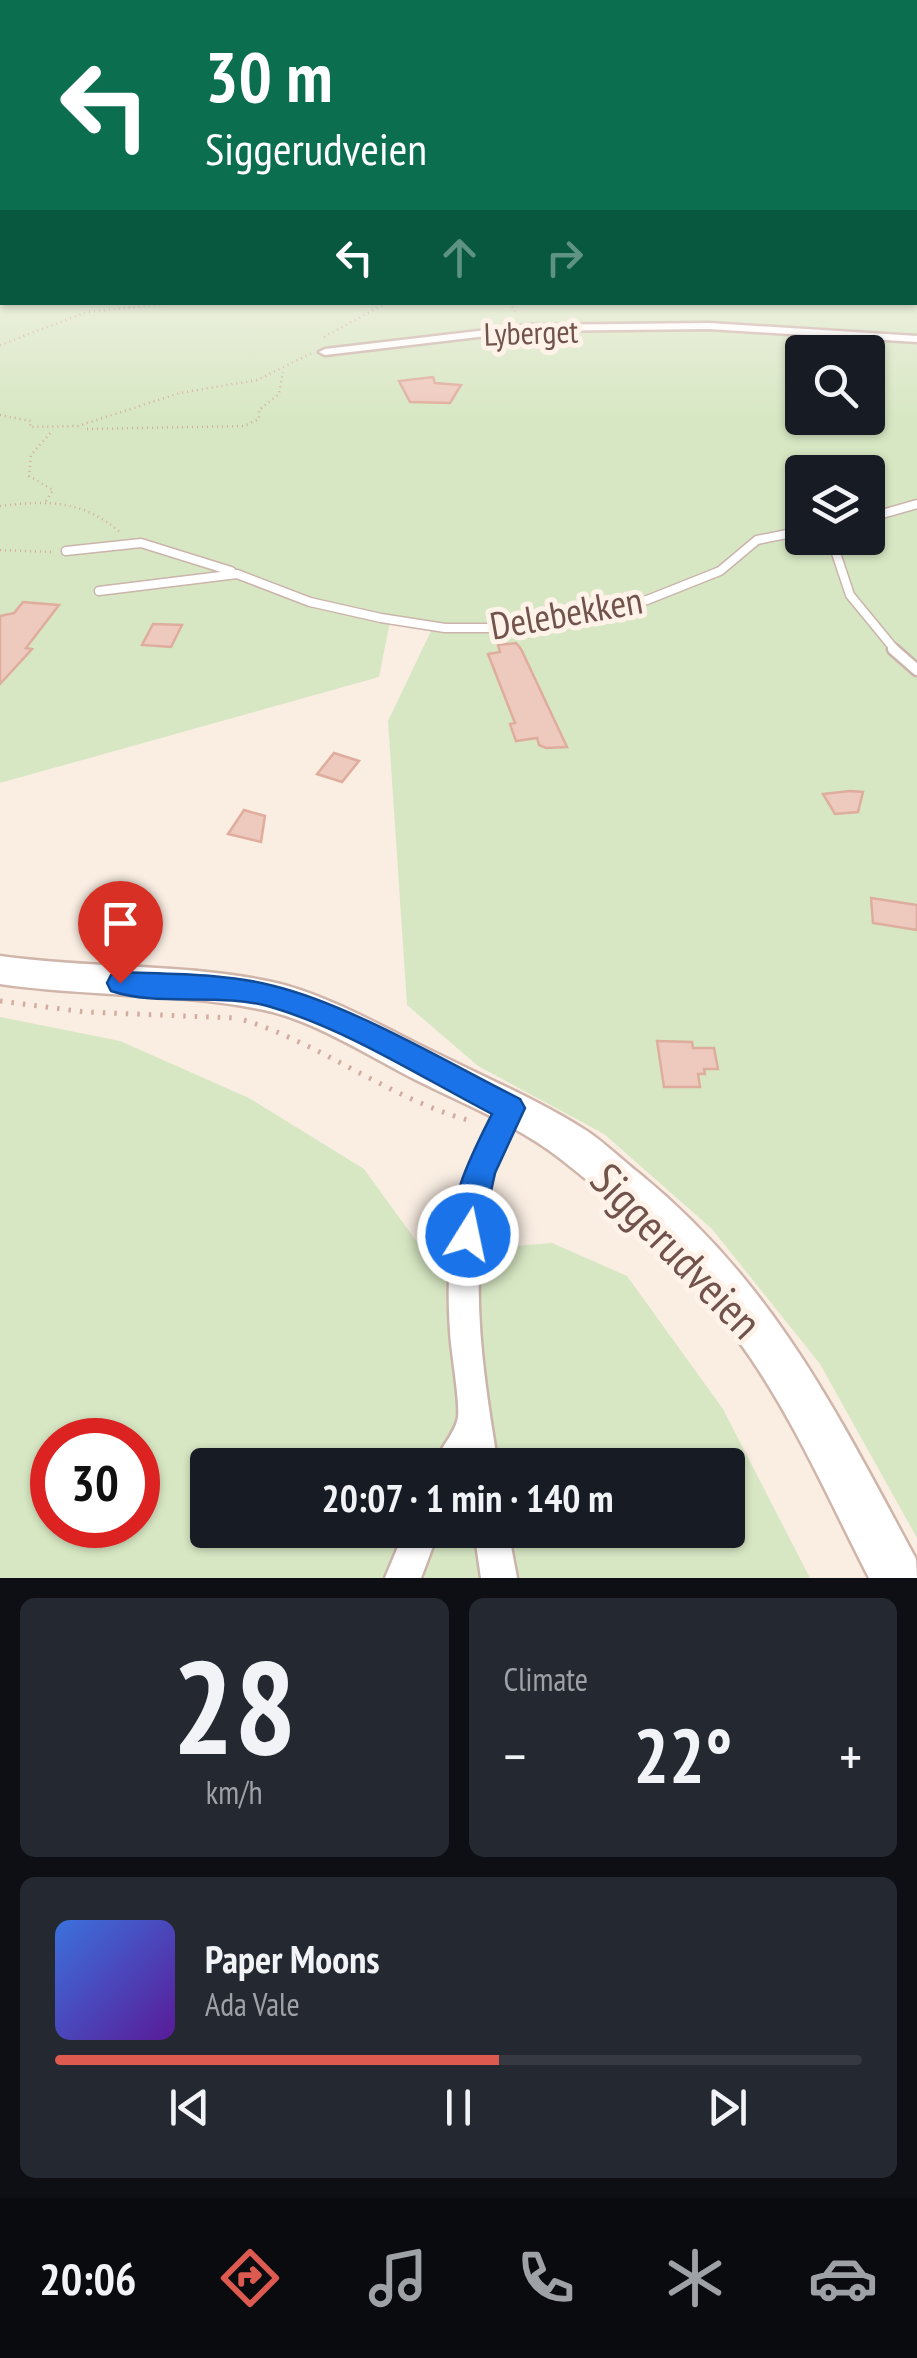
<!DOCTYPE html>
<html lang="en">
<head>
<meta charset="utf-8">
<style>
	body { margin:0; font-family:"PT Sans Narrow",sans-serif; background:#242831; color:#f1f3f6; height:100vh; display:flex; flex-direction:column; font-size:38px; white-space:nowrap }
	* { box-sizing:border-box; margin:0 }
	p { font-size:32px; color:#9ea1a6 }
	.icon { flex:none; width:55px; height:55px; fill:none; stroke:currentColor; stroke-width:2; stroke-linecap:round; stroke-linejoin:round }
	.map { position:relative; height:1578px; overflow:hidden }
	.details { display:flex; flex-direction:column; gap:20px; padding:20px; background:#0d0f14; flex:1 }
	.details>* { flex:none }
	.banner { position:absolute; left:0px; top:0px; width:918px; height:305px; box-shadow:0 2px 8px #0004; background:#0b6e4f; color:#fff; overflow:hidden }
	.buttons { position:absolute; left:785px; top:335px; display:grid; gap:20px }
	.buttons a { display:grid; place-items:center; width:100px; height:100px; border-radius:10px; background:#171b24; box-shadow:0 2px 8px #0004; font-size:50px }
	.speed { position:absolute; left:30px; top:1418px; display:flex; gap:20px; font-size:50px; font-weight:700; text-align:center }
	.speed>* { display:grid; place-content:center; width:130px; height:130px; border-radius:50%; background:#171b24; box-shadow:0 2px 8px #0004; line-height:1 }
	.speed .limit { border:15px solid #d22; background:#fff; color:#111 }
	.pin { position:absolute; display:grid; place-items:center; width:85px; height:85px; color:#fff; margin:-102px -42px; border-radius:50% 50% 50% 0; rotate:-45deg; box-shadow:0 0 10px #0007 }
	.pin .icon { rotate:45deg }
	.me { position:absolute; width:110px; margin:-55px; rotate:10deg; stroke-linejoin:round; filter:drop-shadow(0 0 8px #0008) }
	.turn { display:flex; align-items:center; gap:35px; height:210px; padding:0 40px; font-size:45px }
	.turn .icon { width:130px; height:130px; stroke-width:2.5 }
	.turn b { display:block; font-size:70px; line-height:85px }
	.lanes { display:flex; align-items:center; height:95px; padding:0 40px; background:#0003; justify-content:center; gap:50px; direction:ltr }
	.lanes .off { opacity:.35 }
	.big { font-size:75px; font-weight:700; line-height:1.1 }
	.details .tile { flex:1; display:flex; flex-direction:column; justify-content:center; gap:15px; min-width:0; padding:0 35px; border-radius:15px; background:#242831 }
	.details .dial { align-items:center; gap:0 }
	.dial b { font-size:130px; line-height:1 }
	.song { display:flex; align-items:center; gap:30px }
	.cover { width:120px; height:120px; border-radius:15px; background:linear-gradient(135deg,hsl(220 70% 55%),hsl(270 70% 35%)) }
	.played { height:10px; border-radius:5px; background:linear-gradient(90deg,#dc5a50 55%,#363941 55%) }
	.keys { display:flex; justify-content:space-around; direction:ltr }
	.heat { display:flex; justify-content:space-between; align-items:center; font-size:55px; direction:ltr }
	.details .tiles { flex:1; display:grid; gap:20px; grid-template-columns:1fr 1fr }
	.tile:last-child { grid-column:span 2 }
	.trip { position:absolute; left:190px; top:1448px; width:555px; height:100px; border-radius:10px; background:#171b24; box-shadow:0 2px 8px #0004; font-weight:700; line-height:100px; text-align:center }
	.tabs { display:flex; height:160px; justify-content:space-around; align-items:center; background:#090b0e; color:#9ea1a6 }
	.tabs .icon { width:70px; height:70px }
	.tabs .current { color:#dc5a50 }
	.tabs b { font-size:45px; color:#f1f3f6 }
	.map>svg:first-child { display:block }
	.green { fill:#d7e7c3; fill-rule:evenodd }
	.building { fill:#eec9bd; stroke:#dfad9e; stroke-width:2.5 }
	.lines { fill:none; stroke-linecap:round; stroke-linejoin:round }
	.service-far1-casing { stroke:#cbb4ab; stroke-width:11 }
	.service-casing { stroke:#cbb4ab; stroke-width:15 }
	.minor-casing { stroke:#cbb4ab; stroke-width:5 }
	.secondary-casing { stroke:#d0b5ab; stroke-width:5 }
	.path-far1 { stroke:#d2aca0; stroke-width:2.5; stroke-dasharray:1 4; stroke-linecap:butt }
	.path { stroke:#d2aca0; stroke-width:5; stroke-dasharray:2.5 9; stroke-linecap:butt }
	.service-far1 { stroke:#fff; stroke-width:8 }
	.service { stroke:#fff; stroke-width:10 }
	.minor { fill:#fff; fill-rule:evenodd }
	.secondary { fill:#fff; fill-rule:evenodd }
	.route { fill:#1a73e8; stroke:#114b97; stroke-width:2.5 }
	.labels { text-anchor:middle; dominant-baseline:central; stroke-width:10; stroke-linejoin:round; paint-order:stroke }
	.far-street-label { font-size:32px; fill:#71534b; stroke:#fef2e9 }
	.street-label { font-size:38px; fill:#71534b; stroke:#fef2e9 }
	.near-street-label { font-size:45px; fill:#71534b; stroke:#fef2e9 }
</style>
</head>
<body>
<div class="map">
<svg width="917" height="1578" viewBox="0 0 917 1578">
	<rect width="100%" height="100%" fill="#faeee3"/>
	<g class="green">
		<path d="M0,199L2,302H915L917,199V1538L820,1364L712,1229L604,1134L478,1066L407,1005L388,721L432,629L390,622L379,677L0,783ZM802,352H868V418H802ZM802,472H868V538H802Z"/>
		<path d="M0,1017L120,1041L249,1098L364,1169L425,1253L552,1243L627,1276L723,1409L810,1578H0ZM52,1440H138V1525H52ZM208,1465H728V1530H208Z"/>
	</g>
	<g class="building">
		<polygon points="433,377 435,383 461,385 450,403 410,402 399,381"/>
		<polygon points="23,602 59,605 26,648 32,649 0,684 0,616 14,613"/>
		<polygon points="153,624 182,625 171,647 142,645"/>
		<polygon points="516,643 521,649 567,747 546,748 539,745 537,738 516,741 510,724 515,723 488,654 500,652 498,645"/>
		<polygon points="334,753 359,761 342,782 317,774"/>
		<polygon points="850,791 863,792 858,812 835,814 823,794"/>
		<polygon points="244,810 265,816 261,842 228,834"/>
		<polygon points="871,898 917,905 917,930 873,923"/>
		<polygon points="657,1041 692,1042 693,1048 714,1048 718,1069 704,1069 705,1074 698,1074 700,1087 664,1087"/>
	</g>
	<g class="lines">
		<g class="service-far1-casing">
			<g id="service-far1">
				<polyline points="868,518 917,504"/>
				<polyline points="831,538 850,595 896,651"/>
				<polyline points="66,551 141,543 231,571"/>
				<polyline points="99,591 237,574 310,602 381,618 445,628 521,628 647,600 720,571 757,540 802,531"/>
			</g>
		</g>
		<g class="service-casing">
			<polyline id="service" points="893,649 917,670"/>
		</g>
		<g class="minor-casing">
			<g id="minor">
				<polygon points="709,323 917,336 917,342 709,329 529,331 325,355 319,352 325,349 529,325"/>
				<path d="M510,1096L519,1100L523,1108C513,1129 500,1149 494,1172C466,1268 482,1368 498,1465H433C439,1450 456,1432 458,1417C460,1400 451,1352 450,1331C444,1242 458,1179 501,1100Z"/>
				<polygon points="405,1530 439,1530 421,1578 385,1578"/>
				<polygon points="474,1530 508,1530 517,1578 481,1578"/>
			</g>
		</g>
		<g class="secondary-casing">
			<path id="secondary" d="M0,956C90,969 183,963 272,982C327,994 388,1030 438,1054C488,1079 540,1101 587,1131C605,1143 622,1160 640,1174C774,1284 836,1411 916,1559L917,1578H869C831,1504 797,1426 750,1357C699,1283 633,1215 562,1160C519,1126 464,1104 416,1080C371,1057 313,1020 264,1010C178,992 87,997 0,984Z"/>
		</g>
		<g class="path-far1">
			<polyline points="915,222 917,226"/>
			<polyline points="510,302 517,315"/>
			<polyline points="324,337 388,302"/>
			<polyline points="0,345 87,312 183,302"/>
			<polyline points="0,415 31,421 30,427 78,426 180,393 257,380 312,353"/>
			<polyline points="87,429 244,426 259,419 259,410 279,394 283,372"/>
			<polyline points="46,501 53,490 29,476 31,455 53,430"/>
			<path d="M0,506C48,500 82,500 120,532"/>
			<polyline points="0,550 52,552"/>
		</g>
		<g class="path">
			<polyline points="0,1001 85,1012 235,1018"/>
			<path d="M244,1020C324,1045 390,1099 471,1121"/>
		</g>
		<use href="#service-far1" class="service-far1"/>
		<use href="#service" class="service"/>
		<use href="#minor" class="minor"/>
		<use href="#secondary" class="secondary"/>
	</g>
	<linearGradient id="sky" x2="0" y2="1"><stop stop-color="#95c6e6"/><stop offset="0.47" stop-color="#fdf7f2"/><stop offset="1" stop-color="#fdf7f2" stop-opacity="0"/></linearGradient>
	<rect width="917" height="420" fill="url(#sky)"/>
	<path class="route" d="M120,972C171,974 225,973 274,986C351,1005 448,1063 520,1099L525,1108L495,1173L479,1246L468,1251L456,1246C441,1211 476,1146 492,1114C421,1077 348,1030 271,1007C220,992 159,1007 111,991L107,983L111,975Z"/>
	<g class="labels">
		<g class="far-street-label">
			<text transform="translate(531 332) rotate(-2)">Lyberget</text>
		</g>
		<g class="street-label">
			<text transform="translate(566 612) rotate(-10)">Delebekken</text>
		</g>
		<g class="near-street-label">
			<text transform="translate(677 1250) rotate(46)">Siggerudveien</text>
		</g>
	</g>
</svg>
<div class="buttons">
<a><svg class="icon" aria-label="search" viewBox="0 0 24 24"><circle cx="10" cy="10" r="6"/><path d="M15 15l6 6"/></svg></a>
<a><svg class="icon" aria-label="layers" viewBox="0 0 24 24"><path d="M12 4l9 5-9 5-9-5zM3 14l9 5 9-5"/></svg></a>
</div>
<div class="speed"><div class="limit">30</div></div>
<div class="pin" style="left:120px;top:983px;background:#d93025"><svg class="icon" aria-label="arrive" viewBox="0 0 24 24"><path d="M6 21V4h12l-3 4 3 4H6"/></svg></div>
<svg class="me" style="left:468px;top:1235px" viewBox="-20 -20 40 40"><circle r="17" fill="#1a73e8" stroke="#fff" stroke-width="3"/><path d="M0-11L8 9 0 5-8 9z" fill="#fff"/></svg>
<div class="trip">20:07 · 1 min · 140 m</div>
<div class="banner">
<div class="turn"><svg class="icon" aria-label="left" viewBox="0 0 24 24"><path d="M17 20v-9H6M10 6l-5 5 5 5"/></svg><div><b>30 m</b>Siggerudveien</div></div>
<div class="lanes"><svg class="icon" aria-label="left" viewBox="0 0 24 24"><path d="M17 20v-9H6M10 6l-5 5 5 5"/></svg><svg class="icon off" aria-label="ahead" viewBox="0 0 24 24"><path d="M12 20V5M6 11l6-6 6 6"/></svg><svg class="icon off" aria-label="right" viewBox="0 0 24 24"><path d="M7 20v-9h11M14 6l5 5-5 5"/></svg></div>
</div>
</div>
<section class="details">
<div class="tiles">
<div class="tile dial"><b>28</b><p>km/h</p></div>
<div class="tile"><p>Climate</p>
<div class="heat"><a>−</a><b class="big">22°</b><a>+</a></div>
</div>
<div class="tile">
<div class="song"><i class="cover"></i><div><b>Paper Moons</b><p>Ada Vale</p></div></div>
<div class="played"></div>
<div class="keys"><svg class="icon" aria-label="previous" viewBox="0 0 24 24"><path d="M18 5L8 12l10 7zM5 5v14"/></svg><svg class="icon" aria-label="pause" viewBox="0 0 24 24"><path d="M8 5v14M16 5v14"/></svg><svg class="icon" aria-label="next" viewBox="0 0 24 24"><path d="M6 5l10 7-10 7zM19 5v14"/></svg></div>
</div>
</div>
</section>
<nav class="tabs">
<b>20:06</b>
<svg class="icon current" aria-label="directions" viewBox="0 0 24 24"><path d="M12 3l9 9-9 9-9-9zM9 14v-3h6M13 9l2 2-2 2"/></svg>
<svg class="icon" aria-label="music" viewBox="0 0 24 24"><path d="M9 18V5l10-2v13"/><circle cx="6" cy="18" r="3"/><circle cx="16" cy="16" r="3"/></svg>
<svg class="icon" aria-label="phone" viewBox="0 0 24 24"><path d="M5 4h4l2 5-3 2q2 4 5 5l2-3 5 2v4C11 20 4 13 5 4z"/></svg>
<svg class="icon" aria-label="climate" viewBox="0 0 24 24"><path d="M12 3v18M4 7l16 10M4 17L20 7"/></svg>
<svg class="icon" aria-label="car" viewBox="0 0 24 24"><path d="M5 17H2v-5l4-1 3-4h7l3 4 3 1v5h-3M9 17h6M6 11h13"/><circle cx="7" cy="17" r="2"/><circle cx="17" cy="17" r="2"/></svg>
</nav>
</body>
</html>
